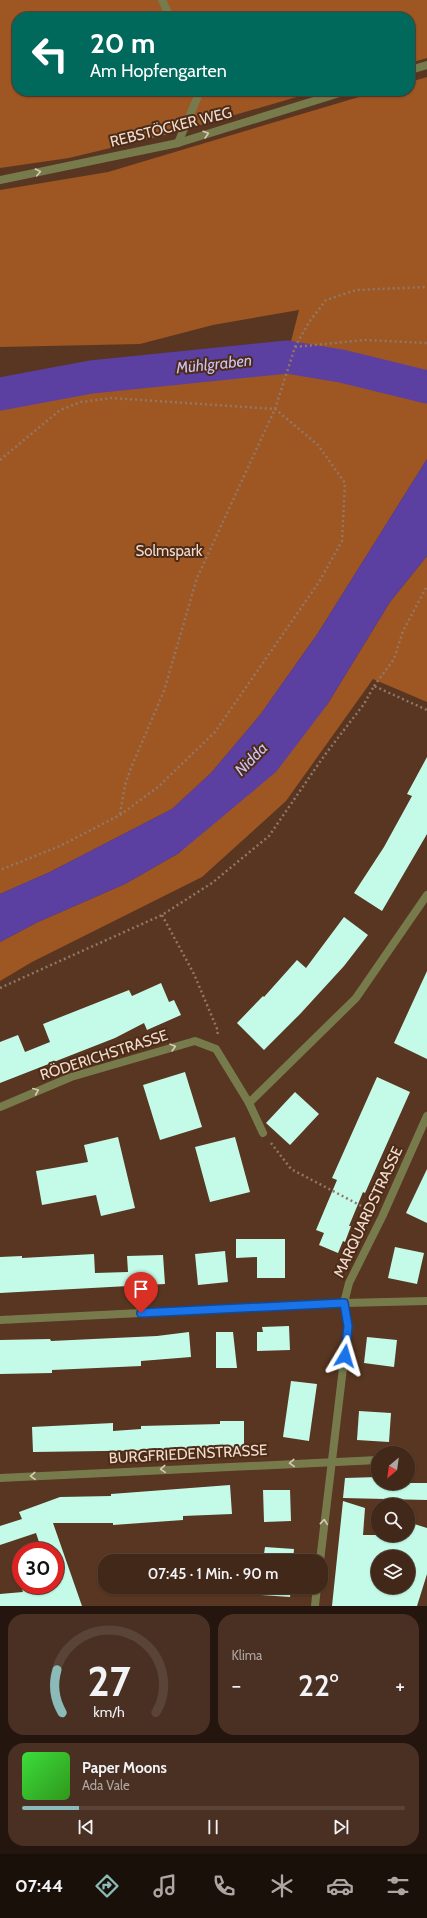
<!DOCTYPE html>
<html lang="de">
<head>
<meta charset="utf-8">
<style>
	body { margin:0; font-family:Cabin,sans-serif; background:#493022; color:#f1f3f6; height:100vh; display:flex; flex-direction:column; font-size:15px; white-space:nowrap }
	* { box-sizing:border-box; margin:0 }
	p { font-size:13px; color:#aea6a2 }
	.icon { flex:none; width:22px; height:22px; fill:none; stroke:currentColor; stroke-width:2; stroke-linecap:round; stroke-linejoin:round }
	.map { position:relative; height:1606px; overflow:hidden }
	.sheet { display:flex; flex-direction:column; gap:8px; padding:8px; background:#24160e; flex:1 }
	.sheet>* { flex:none }
	.top-card { position:absolute; left:12px; top:12px; width:403px; height:84px; border-radius:16px; box-shadow:0 1px 3px #0004,0 0 0 1px #5a4438; background:#00695c; color:#fff; overflow:hidden }
	.needle { width:26px; rotate:209deg }
	.controls { position:absolute; left:371px; top:1446px; display:grid; gap:8px }
	.controls a { display:grid; place-items:center; width:44px; height:44px; border-radius:50%; background:#422819; box-shadow:0 1px 3px #0004,0 0 0 1px #5a4438; font-size:20px }
	.speed { position:absolute; left:12px; top:1542px; display:flex; gap:8px; font-size:20px; font-weight:700; text-align:center }
	.speed>* { display:grid; place-content:center; width:52px; height:52px; border-radius:50%; background:#422819; box-shadow:0 1px 3px #0004,0 0 0 1px #5a4438; line-height:1 }
	.speed .limit { border:6px solid #d22; background:#fff; color:#111 }
	.pin { position:absolute; display:grid; place-items:center; width:34px; height:34px; color:#fff; margin:-41px -17px; border-radius:50% 50% 50% 0; rotate:-45deg; box-shadow:0 0 4px #0007 }
	.pin .icon { rotate:45deg }
	.me { position:absolute; width:44px; margin:-22px; rotate:7deg; stroke-linejoin:round; filter:drop-shadow(0 0 3px #0008) }
	.turn { display:flex; align-items:center; gap:14px; height:84px; padding:0 12px; font-size:18px }
	.turn .icon { width:52px; height:52px; stroke-width:2.5 }
	.turn b { display:block; font-size:28px; line-height:34px }
	.big { font-size:30px; font-weight:600; line-height:1.1 }
	.sheet .widget { flex:1; display:flex; flex-direction:column; justify-content:center; gap:6px; min-width:0; padding:0 14px; border-radius:16px; background:#493022 }
	.sheet .dial { align-items:center; gap:0 }
	.dial svg { height:104px; overflow:visible; fill:none; stroke:#5a4438; stroke-width:7; stroke-linecap:round; text-anchor:middle }
	.dial text { fill:#f1f3f6; stroke:none }
	.song { display:flex; align-items:center; gap:12px }
	.cover { width:48px; height:48px; border-radius:6px; background:linear-gradient(135deg,hsl(120 70% 55%),hsl(110 70% 35%)) }
	.played { height:4px; border-radius:2px; background:linear-gradient(90deg,#8bbbb9 15%,#5a4438 15%) }
	.keys { display:flex; justify-content:space-around; direction:ltr }
	.heat { display:flex; justify-content:space-between; align-items:center; font-size:22px; direction:ltr }
	.sheet .tiles { flex:1; display:grid; gap:8px; grid-template-columns:1fr 1fr }
	.widget:last-child { grid-column:span 2 }
	.trip { position:absolute; left:98px; top:1554px; width:230px; height:40px; border-radius:16px; background:#422819; box-shadow:0 1px 3px #0004,0 0 0 1px #5a4438; font-weight:600; line-height:40px; text-align:center }
	.dock { display:flex; height:64px; justify-content:space-around; align-items:center; background:#1a100a; color:#aea6a2 }
	.dock .icon { width:28px; height:28px }
	.dock .on { color:#8bbbb9 }
	.dock b { font-size:18px; color:#f1f3f6 }
	.map>svg:first-child { display:block }
	.green { fill:#9e5623 }
	.water { fill:#5b3fa1 }
	.lines { fill:none; stroke-linecap:round; stroke-linejoin:round }
	.river { stroke:#5b3fa1; stroke-width:33 }
	.building { fill:#c4fbe8; fill-rule:evenodd }
	.path { stroke:#937765; stroke-width:2.5; stroke-dasharray:2 3; stroke-linecap:butt }
	.service { stroke:#777b4c; stroke-width:8 }
	.minor { stroke:#777b4c; stroke-width:8 }
	.oneway { stroke:#d9c9b5 }
	.route-casing { stroke:#114b97; stroke-width:10 }
	.route { stroke:#1a73e8; stroke-width:7 }
	.labels { text-anchor:middle; dominant-baseline:central; stroke-width:4; stroke-linejoin:round; paint-order:stroke }
	.street-label { font-size:15px; fill:#f1dccf; stroke:#4c2c17 }
	.park-label { font-size:15px; fill:#f5dacb; stroke:#4c2c17 }
	.water-label { font-size:16px; font-style:italic; fill:#c9c1f5; stroke:#4c2c17 }
</style>
</head>
<body>
<div class="map">
<svg width="427" height="1606" viewBox="0 0 427 1606">
	<rect width="100%" height="100%" fill="#583621"/>
	<g class="green">
		<polygon points="0,0 427,0 427,58 410,63 410,17 17,17 17,91 317,91 173,133 69,158 0,168"/>
		<polygon points="427,77 427,374 341,366 287,357 299,310 213,325 140,344 0,347 0,190 108,172 379,91 410,91 410,82"/>
		<polygon points="275,359 427,401 427,459 318,633 260,715 211,773 172,809 50,872 0,894 0,408 93,393"/>
		<polygon points="427,556 427,702 373,679 286,801 202,877 32,962 0,981 0,942 38,922 125,884 179,853 327,705 390,602"/>
	</g>
	<polygon class="water" points="427,459 427,556 390,602 327,705 276,772 179,853 125,884 38,922 0,942 0,894 50,872 172,809 211,773 260,715 318,633"/>
	<g class="lines">
		<polyline class="river" points="0,394 91,377 287,357 341,366 427,387"/>
	</g>
	<g class="building">
		<polygon points="427,757 427,834 382,911 354,893 384,847 412,796 407,794"/>
		<polygon points="344,917 368,935 344,966 301,1013 264,1050 237,1023 263,996 264,997 297,960 306,968"/>
		<polygon points="427,971 427,1059 394,1043"/>
		<polygon points="161,983 169,1002 174,1000 181,1015 147,1030 144,1023 115,1038 0,1083 0,1042 18,1035 25,1052 50,1042 43,1024 129,990 132,996"/>
		<polygon points="185,1072 202,1127 160,1140 143,1085"/>
		<polygon points="377,1077 410,1092 365,1193 363,1192 349,1226 351,1226 345,1242 343,1241 338,1253 319,1245 324,1233 316,1230 337,1180 332,1178"/>
		<polygon points="295,1092 319,1114 290,1145 266,1123"/>
		<polygon points="118,1137 135,1208 101,1216 96,1195 42,1205 36,1171 88,1162 84,1145"/>
		<polygon points="235,1137 250,1192 210,1202 195,1147"/>
		<polygon points="427,1169 427,1223 406,1213"/>
		<polygon points="236,1239 285,1239 285,1278 257,1278 257,1257 236,1258"/>
		<polygon points="395,1247 424,1253 417,1284 388,1278"/>
		<polygon points="225,1251 228,1282 198,1285 195,1254"/>
		<polygon points="94,1254 95,1273 128,1272 127,1256 163,1255 165,1284 0,1293 0,1257 22,1256 22,1258"/>
		<polygon points="289,1326 290,1350 257,1351 257,1332 263,1332 262,1327"/>
		<polygon points="189,1332 191,1357 141,1361 141,1366 52,1370 52,1373 0,1374 0,1340 50,1339 51,1341 157,1336"/>
		<polygon points="216,1332 233,1332 237,1368 216,1368"/>
		<polygon points="367,1337 397,1340 394,1367 364,1363"/>
		<polygon points="291,1381 317,1384 309,1441 283,1437"/>
		<polygon points="359,1411 391,1413 389,1442 357,1440"/>
		<polygon points="220,1421 244,1421 244,1449 33,1452 32,1427 113,1423 113,1431 141,1429 141,1426 220,1424"/>
		<polygon points="378,1477 378,1483 427,1483 427,1500 343,1498 345,1478"/>
		<polygon points="230,1485 232,1514 183,1516 183,1520 113,1525 113,1523 53,1523 82,1606 0,1606 0,1594 23,1592 20,1585 55,1585 55,1551 42,1551 36,1533 0,1545 0,1526 22,1519 19,1512 60,1497 111,1496 111,1494"/>
		<polygon points="263,1490 290,1490 291,1521 264,1522"/>
		<path d="M343,1501L365,1508L363,1535H408V1522L427,1528V1574L417,1606H332ZM378,1557H408V1587H378Z"/>
		<polygon points="265,1547 294,1549 293,1561 263,1561"/>
		<polygon points="261,1587 291,1587 290,1597 261,1595"/>
	</g>
	<g class="lines">
		<g class="path">
			<polyline points="295,347 364,340 427,343"/>
			<polyline points="0,460 60,410 81,402 111,398 275,409 318,445 345,483 342,541 319,582 215,732 158,787 120,815 60,846 0,870"/>
			<polyline points="374,686 394,659 403,631 427,586"/>
			<polyline points="120,814 125,785 131,768 164,691 197,578 275,409 295,347 309,322 326,300 356,290 427,287"/>
			<polyline points="162,915 194,974 218,1031 217,1036"/>
			<polyline points="0,988 162,915 212,883 269,836 324,756 364,704 374,686 427,710"/>
			<polyline points="271,1143 291,1169 371,1211"/>
		</g>
		<g class="service">
			<polyline points="162,0 170,17"/>
			<polyline points="178,143 198,96 198,91"/>
		</g>
		<g class="minor">
			<polyline points="410,70 427,65"/>
			<polyline points="0,180 178,143 346,91"/>
			<polyline points="249,1103 263,1133"/>
			<polyline points="0,1107 71,1077 195,1041 216,1049 249,1103 356,998 427,895"/>
			<polyline points="0,1320 344,1303 427,1301"/>
			<polyline points="0,1478 378,1460"/>
			<polyline points="320,1561 348,1326 344,1303 349,1283 382,1217 427,1116"/>
			<polyline points="315,1606 317,1587"/>
		</g>
	</g>
	<defs><path id="oneway-chevron" d="M-2-3.5L2.5 0L-2 3.5" fill="none" stroke-width="1.6" stroke-linecap="round" stroke-linejoin="round"/></defs>
	<g class="oneway">
		<use href="#oneway-chevron" transform="translate(206 134) rotate(-17)"/>
		<use href="#oneway-chevron" transform="translate(38 172) rotate(-12)"/>
		<use href="#oneway-chevron" transform="translate(173 1047) rotate(-16)"/>
		<use href="#oneway-chevron" transform="translate(36 1091) rotate(-23)"/>
		<use href="#oneway-chevron" transform="translate(292 1463) rotate(177)"/>
		<use href="#oneway-chevron" transform="translate(163 1469) rotate(177)"/>
		<use href="#oneway-chevron" transform="translate(33 1476) rotate(177)"/>
		<use href="#oneway-chevron" transform="translate(324 1522) rotate(-84)"/>
	</g>
	<g class="lines">
		<g class="route-casing">
			<polyline id="route" points="141,1313 344,1303 348,1326 345,1356"/>
		</g>
		<use href="#route" class="route"/>
	</g>
	<g class="labels">
		<g class="street-label">
			<text transform="translate(171 127) rotate(-14)">REBSTÖCKER WEG</text>
			<text transform="translate(104 1055) rotate(-18)">RÖDERICHSTRASSE</text>
			<text transform="translate(368 1212) rotate(-65)">MARQUARDSTRASSE</text>
			<text transform="translate(188 1454) rotate(-3)">BURGFRIEDENSTRASSE</text>
		</g>
		<g class="park-label">
			<text x="169" y="551">Solmspark</text>
		</g>
		<g class="water-label">
			<text transform="translate(214 364) rotate(-6)">Mühlgraben</text>
			<text transform="translate(251 759) rotate(-46)">Nidda</text>
		</g>
	</g>
</svg>
<div class="controls">
<a><svg class="needle" viewBox="-14 -14 28 28"><path d="M0-13l5 13h-10z" fill="#e53935"/><path d="M0 13l5-13h-10z" fill="#aea6a2"/></svg></a>
<a><svg class="icon" aria-label="search" viewBox="0 0 24 24"><circle cx="10" cy="10" r="6"/><path d="M15 15l6 6"/></svg></a>
<a><svg class="icon" aria-label="layers" viewBox="0 0 24 24"><path d="M12 4l9 5-9 5-9-5zM3 14l9 5 9-5"/></svg></a>
</div>
<div class="speed"><div class="limit">30</div></div>
<div class="pin" style="left:141px;top:1313px;background:#d93025"><svg class="icon" aria-label="arrive" viewBox="0 0 24 24"><path d="M6 21V4h12l-3 4 3 4H6"/></svg></div>
<svg class="me" style="left:345px;top:1356px" viewBox="-20 -20 40 40"><path d="M0-17L14 15 0 8-14 15z" fill="#1a73e8" stroke="#fff" stroke-width="4"/></svg>
<div class="trip">07:45 · 1 Min. · 90 m</div>
<div class="top-card">
<div class="turn"><svg class="icon" aria-label="left" viewBox="0 0 24 24"><path d="M17 20v-9H6M10 6l-5 5 5 5"/></svg><div><b>20 m</b>Am Hopfengarten</div></div>
</div>
</div>
<section class="sheet">
<div class="tiles">
<div class="widget dial"><svg viewBox="0 0 100 80">
<path d="M14 69A42 42 0 1 1 86 69"/>
<path d="M14 69A42 42 0 0 1 10 36" stroke="#8bbbb9"/>
<text x="50" y="56" font-size="32" font-weight="700">27</text>
<text x="50" y="72" font-size="11">km/h</text>
</svg></div>
<div class="widget"><p>Klima</p>
<div class="heat"><a>−</a><b class="big">22°</b><a>+</a></div>
</div>
<div class="widget">
<div class="song"><i class="cover"></i><div><b>Paper Moons</b><p>Ada Vale</p></div></div>
<div class="played"></div>
<div class="keys"><svg class="icon" aria-label="previous" viewBox="0 0 24 24"><path d="M18 5L8 12l10 7zM5 5v14"/></svg><svg class="icon" aria-label="pause" viewBox="0 0 24 24"><path d="M8 5v14M16 5v14"/></svg><svg class="icon" aria-label="next" viewBox="0 0 24 24"><path d="M6 5l10 7-10 7zM19 5v14"/></svg></div>
</div>
</div>
</section>
<nav class="dock">
<b>07:44</b>
<svg class="icon on" aria-label="directions" viewBox="0 0 24 24"><path d="M12 3l9 9-9 9-9-9zM9 14v-3h6M13 9l2 2-2 2"/></svg>
<svg class="icon" aria-label="music" viewBox="0 0 24 24"><path d="M9 18V5l10-2v13"/><circle cx="6" cy="18" r="3"/><circle cx="16" cy="16" r="3"/></svg>
<svg class="icon" aria-label="phone" viewBox="0 0 24 24"><path d="M5 4h4l2 5-3 2q2 4 5 5l2-3 5 2v4C11 20 4 13 5 4z"/></svg>
<svg class="icon" aria-label="climate" viewBox="0 0 24 24"><path d="M12 3v18M4 7l16 10M4 17L20 7"/></svg>
<svg class="icon" aria-label="car" viewBox="0 0 24 24"><path d="M5 17H2v-5l4-1 3-4h7l3 4 3 1v5h-3M9 17h6M6 11h13"/><circle cx="7" cy="17" r="2"/><circle cx="17" cy="17" r="2"/></svg>
<svg class="icon" aria-label="filters" viewBox="0 0 24 24"><path d="M4 7h16M4 17h16"/><circle cx="9" cy="7" r="2"/><circle cx="15" cy="17" r="2"/></svg>
</nav>
</body>
</html>
